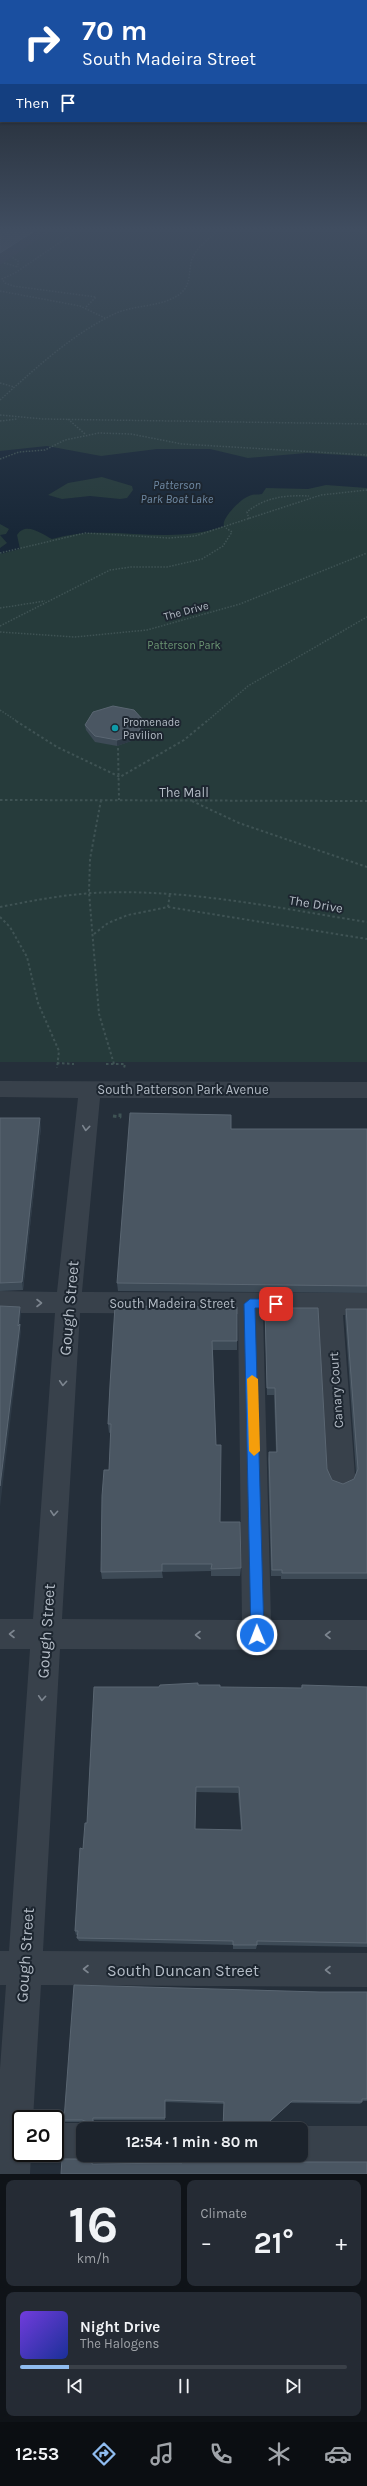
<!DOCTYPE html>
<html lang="en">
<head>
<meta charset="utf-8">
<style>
	body { margin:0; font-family:Karla,sans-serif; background:#252b34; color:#f1f3f6; height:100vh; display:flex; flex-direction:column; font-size:15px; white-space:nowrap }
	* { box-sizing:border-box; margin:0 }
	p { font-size:13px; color:#a0a4a9 }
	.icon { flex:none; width:22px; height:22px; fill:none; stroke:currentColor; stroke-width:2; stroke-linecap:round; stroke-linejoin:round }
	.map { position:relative; height:2174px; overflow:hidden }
	.side { display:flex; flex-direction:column; gap:6px; padding:6px; background:#0f1318; flex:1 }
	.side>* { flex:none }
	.banner { position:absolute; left:0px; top:0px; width:367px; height:122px; box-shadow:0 1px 3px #0004,0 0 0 1px #3a4048; background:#1a4fa0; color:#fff; overflow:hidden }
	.speed { position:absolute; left:12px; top:2110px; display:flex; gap:8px; font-size:20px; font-weight:700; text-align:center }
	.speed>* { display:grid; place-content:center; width:52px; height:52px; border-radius:50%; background:#1c232c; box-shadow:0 1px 3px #0004,0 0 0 1px #3a4048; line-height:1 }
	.speed .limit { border:2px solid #111; border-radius:6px; background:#fff; color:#111 }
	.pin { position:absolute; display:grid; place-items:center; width:34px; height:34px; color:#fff; margin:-17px; border-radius:8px; box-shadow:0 2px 6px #0006 }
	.me { position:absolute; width:44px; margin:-22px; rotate:359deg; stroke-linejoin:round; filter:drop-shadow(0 0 3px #0008) }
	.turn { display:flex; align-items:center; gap:14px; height:84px; padding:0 16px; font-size:18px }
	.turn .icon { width:52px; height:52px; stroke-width:2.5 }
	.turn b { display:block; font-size:28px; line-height:34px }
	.then { display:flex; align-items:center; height:38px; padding:0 16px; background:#0003; gap:8px; font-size:15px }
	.big { font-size:30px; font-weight:700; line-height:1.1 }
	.side .widget { flex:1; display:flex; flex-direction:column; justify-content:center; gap:6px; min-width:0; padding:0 14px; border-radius:8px; background:#252b34 }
	.side .dial { align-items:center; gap:0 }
	.dial b { font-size:52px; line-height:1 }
	.song { display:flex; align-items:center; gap:12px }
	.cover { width:48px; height:48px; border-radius:6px; background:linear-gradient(135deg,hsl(260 70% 55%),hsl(230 70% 35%)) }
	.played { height:4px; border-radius:2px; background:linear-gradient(90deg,#8fbcf0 15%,#3a4048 15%) }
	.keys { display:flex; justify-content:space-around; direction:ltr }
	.heat { display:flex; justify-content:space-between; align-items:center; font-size:22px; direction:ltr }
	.side .tiles { flex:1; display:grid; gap:6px; grid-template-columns:1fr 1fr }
	.widget:last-child { grid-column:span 2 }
	.trip { position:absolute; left:76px; top:2122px; width:232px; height:40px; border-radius:8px; background:#1c232c; box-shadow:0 1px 3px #0004,0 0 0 1px #3a4048; font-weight:700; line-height:40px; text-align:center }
	.tab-bar { display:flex; height:64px; justify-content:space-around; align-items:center; background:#0b0e12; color:#a0a4a9 }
	.tab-bar .icon { width:28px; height:28px }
	.tab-bar .on { color:#8fbcf0 }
	.tab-bar b { font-size:18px; color:#f1f3f6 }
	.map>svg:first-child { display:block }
	.green { fill:#263b3b }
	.water { fill:#182737; fill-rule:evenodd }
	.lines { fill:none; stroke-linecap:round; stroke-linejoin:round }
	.path-far2 { stroke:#3f5354; stroke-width:1.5; stroke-dasharray:1.5 1.5; stroke-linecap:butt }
	.path-far1 { stroke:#3f5354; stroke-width:2; stroke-dasharray:2.5 2.5; stroke-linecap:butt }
	.path { stroke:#3f5354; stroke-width:3; stroke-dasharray:3.5 3.5; stroke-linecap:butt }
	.minor { fill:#38414b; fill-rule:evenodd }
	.wall { fill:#3d4a56; fill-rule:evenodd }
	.shaded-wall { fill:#2e3a46 }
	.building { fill:#4a5662; stroke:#5a6672; fill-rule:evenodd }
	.oneway { stroke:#7c858f }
	.route { fill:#1a73e8; stroke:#114b97 }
	.slow { fill:#f59e0b }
	.culture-dot { fill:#0f9aa8; stroke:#1d2630; stroke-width:1.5 }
	.labels { text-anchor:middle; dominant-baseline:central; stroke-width:4; stroke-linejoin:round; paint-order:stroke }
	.far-street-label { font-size:11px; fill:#b4bcc6; stroke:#1d2630 }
	.far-park-label { font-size:11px; fill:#6c9673; stroke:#1d2630 }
	.far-poi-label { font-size:11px; fill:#b4bcc6; stroke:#1d2630; text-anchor:start }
	.far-water-label { font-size:12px; font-style:italic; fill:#6f89a3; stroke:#1d2630 }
	.street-label { font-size:13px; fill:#b4bcc6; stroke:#1d2630 }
	.near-street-label { font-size:16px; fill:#b4bcc6; stroke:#1d2630 }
</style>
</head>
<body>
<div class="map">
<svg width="367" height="2174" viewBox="0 0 367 2174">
	<rect width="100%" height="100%" fill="#252f3a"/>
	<rect class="green" x="0" y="228" width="367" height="834"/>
	<path class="water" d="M47,446L101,456L157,449H210L248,458L307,453L361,456L367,457V488L326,485L308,489L266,488L262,494C258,495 253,494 249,496C242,498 221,518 224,526C167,547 109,522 52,539C42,534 26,521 17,535L20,549L0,554V548L7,543L0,535L6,534L9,529L0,524V451ZM102,477L132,486L133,490L127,498L120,499L90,496L62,499L48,495L68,483Z"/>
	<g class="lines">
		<g class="path-far2">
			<polyline points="81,228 15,273 2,279 5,283 13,286 96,297 85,308"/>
			<polyline points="344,228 367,234"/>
			<polyline points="10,256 18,261 18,267"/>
			<polyline points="4,263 18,267"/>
			<polyline points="0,291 80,306 105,318"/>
			<polyline points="0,383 14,387"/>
			<path d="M0,400C35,369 70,336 112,315C133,304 163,308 181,293C192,284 188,270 192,259C197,246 212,236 222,228"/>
			<polyline points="0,415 43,419 367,424"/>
			<polyline points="68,419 85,434"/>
			<polyline points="0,421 17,419"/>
			<polyline points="0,459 19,452 45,450 65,440 99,433 131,434 182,444 367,455"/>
			<path d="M249,519L247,512C265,497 286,495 309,496"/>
			<polyline points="0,553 85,533 169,538 195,536 321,495 367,490"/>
			<polyline points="0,608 45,601"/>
			<polyline points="0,626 110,570 131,567 167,567 202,559 223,546 232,532 226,528"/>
			<polyline points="0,632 75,637 147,630 240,604 367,553"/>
			<polyline points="0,710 18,722"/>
			<polyline points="206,722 248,686 367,617"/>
		</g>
		<g class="path-far1">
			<polyline points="16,721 57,747 120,777 184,740 207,721"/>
			<polyline points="118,748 119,800"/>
			<polyline points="0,800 367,801"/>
			<polyline points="101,800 90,859 89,892 99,1014 114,1064"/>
			<polyline points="192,801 239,823 367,867"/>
			<path d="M0,907C31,901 61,895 93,893C185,888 277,908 367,922"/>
			<polyline points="168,907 170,893"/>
			<polyline points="0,917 10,927 27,957 38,1003 59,1051 57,1068"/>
			<polyline points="94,934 108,923 128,915 168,907 367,939"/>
			<polyline points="57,1063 74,1064"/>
			<polyline points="106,1064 125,1064 124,1068"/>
		</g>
		<polyline class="path" points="113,1116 120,1117 120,1112"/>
		<g class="minor">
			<path d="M0,1081L367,1082V1098H100L82,1292L367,1293V1315H343L355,1476L351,1485L341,1489L331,1485L327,1476L318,1314H263L271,1620H367V1650L60,1649L43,1951L367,1953V1987L41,1985L33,2119H21V2153H31L30,2174H0V2069L6,1985H0V1951H9L30,1649H0V1619H33L55,1313H0V1291L57,1292L78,1098L0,1097ZM80,1313L238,1314L242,1620L62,1619Z"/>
			<path d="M55,2123H83L96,2128L83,2129V2155H94C77,2162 59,2161 42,2154L55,2153Z"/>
			<polygon points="301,2126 367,2126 367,2162 301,2162 288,2157 287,2155 301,2155 301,2129 293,2129"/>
		</g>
	</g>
	<g class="wall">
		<polygon points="144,721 145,727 137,739 117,746 95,742 86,730 85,725"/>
		<polygon points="0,1118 41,1127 23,1290 0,1291"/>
		<polygon points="231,1129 367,1129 367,1293 118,1291 117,1283"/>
		<polygon points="115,1306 237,1341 237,1350 213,1350 216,1445 220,1522 241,1568 240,1576 211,1576 211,1571 162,1572 163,1578 102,1579 101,1572 109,1470 111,1432 109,1433 108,1424"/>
		<polygon points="265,1308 327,1469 332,1480 343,1484 354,1479 356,1473 345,1316 346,1309 367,1309 367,1579 281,1579 281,1576 271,1576 268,1459 269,1452 276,1452 274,1395 267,1395 265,1316"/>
		<path d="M198,1685L220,1687L301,1688L302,1685L367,1687V1947L257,1945L256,1949H233V1945L79,1941L77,1938L78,1935H76L75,1931L83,1849L87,1823L159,1687ZM196,1792L238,1793L241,1830L195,1829Z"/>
		<polygon points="320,1992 367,1992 367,2101 362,2101 362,2102 360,2104 290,2103 262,2129 223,2129 224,2104 165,2102 165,2120 94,2120 94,2126 83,2122 65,2122 64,2120"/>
	</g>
	<g class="shaded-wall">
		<polygon points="39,228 55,228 0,265 0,253"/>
		<polygon points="144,721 145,727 137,739 117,746 117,740"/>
		<polygon points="40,1118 41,1127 23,1290 22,1282"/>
		<polygon points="20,1307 21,1314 20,1324 21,1332 0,1507 0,1486"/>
		<polygon points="292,2101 290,2103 262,2129 261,2129"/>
		<polygon points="93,2118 94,2120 94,2126 93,2124"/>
		<polygon points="92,2155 94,2157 93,2165 92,2164"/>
	</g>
	<g class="building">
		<polygon points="0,228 39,228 0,253"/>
		<polygon points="113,706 134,710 144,721 137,734 117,740 95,736 85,725 93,712"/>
		<polygon points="130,1113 231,1115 231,1129 367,1129 367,1286 117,1283"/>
		<polygon points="0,1118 40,1118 22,1282 0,1283"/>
		<polygon points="0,1306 20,1307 18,1326 20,1324 0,1486"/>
		<polygon points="115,1306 237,1307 237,1341 212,1341 216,1445 221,1445 220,1522 240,1522 241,1568 211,1569 212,1564 162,1564 162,1571 101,1572 102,1496 104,1470 109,1470 111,1424 108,1424 110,1385"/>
		<polygon points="265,1308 318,1308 327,1469 332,1480 343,1484 354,1479 358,1469 346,1309 367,1309 367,1573 282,1573 282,1570 272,1570 269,1452 277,1452 275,1388 267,1388"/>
		<path d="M198,1683V1685H220V1687L302,1688V1685L367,1687V1943L257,1941V1945H233V1941L77,1938L78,1931H75L80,1848L83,1849L85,1823H87L94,1687H159L160,1685ZM196,1787H239L242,1830L195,1829Z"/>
		<polygon points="74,1985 320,1992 367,1992 367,2099 362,2099 362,2102 292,2101 261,2129 223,2129 224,2102 165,2100 165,2118 93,2118 93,2124 82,2120 64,2120"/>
		<polygon points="93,2128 93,2129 83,2129"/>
		<polygon points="92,2155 92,2164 182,2163 182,2155 288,2155 289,2157 303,2162 367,2162 367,2174 61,2174 62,2159 80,2159"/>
	</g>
	<defs><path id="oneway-chevron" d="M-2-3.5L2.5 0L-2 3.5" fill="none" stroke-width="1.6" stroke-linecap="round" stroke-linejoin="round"/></defs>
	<g class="oneway">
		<use href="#oneway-chevron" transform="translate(86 1128) rotate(96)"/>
		<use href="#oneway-chevron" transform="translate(39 1303)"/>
		<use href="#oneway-chevron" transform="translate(63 1383) rotate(94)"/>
		<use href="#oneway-chevron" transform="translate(54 1513) rotate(94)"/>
		<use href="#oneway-chevron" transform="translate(12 1634) rotate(180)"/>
		<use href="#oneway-chevron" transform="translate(198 1635) rotate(-180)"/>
		<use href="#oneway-chevron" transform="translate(328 1635) rotate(-180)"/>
		<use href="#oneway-chevron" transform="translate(42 1698) rotate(94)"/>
		<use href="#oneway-chevron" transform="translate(86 1969) rotate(-180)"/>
		<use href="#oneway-chevron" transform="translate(328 1970) rotate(-180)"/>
	</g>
	<linearGradient id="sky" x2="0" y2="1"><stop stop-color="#141a20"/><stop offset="0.43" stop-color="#404d60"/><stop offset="1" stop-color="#404d60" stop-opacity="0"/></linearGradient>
	<rect width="367" height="533" fill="url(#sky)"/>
	<polygon class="route" points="250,1299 276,1299 282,1304 276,1308 255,1308 264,1635 262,1639 257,1641 253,1639 251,1635 244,1304"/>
	<polygon class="slow" points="252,1375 258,1379 260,1451 254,1456 249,1451 247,1379"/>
	<circle class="culture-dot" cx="115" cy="728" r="4"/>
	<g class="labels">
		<g class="far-street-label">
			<text transform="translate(186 611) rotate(-15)">The Drive</text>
		</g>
		<g class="far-park-label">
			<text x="184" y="645">Patterson Park</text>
		</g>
		<g class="far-poi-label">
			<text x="123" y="722">Promenade<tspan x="123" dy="13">Pavilion</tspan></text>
		</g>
		<g class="far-water-label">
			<text x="177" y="485">Patterson<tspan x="177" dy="14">Park Boat Lake</tspan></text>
		</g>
		<g class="street-label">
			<text x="184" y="792">The Mall</text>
			<text transform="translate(316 904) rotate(9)">The Drive</text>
			<text x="183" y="1089">South Patterson Park Avenue</text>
			<text x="172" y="1303">South Madeira Street</text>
			<text transform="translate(336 1390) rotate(-94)">Canary Court</text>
		</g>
		<g class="near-street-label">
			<text transform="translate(69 1308) rotate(-85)">Gough Street</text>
			<text transform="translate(46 1631) rotate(-86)">Gough Street</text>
			<text transform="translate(25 1955) rotate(-86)">Gough Street</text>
			<text x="183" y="1970">South Duncan Street</text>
		</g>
	</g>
</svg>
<div class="speed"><div class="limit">20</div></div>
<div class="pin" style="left:276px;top:1304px;background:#d93025"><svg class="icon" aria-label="arrive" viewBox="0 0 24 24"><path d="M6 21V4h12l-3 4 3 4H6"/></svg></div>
<svg class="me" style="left:257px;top:1635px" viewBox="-20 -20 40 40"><circle r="17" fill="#1a73e8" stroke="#fff" stroke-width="3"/><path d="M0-11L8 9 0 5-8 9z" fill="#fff"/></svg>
<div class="trip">12:54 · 1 min · 80 m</div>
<div class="banner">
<div class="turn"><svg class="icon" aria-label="right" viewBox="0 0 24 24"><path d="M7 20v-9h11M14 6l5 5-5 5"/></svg><div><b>70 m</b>South Madeira Street</div></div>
<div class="then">Then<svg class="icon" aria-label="arrive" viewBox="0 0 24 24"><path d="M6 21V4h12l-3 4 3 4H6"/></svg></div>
</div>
</div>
<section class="side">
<div class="tiles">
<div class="widget dial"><b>16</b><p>km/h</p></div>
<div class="widget"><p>Climate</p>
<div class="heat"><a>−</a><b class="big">21°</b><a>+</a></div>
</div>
<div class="widget">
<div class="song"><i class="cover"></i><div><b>Night Drive</b><p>The Halogens</p></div></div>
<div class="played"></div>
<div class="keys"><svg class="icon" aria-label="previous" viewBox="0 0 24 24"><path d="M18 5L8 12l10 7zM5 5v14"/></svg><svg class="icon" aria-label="pause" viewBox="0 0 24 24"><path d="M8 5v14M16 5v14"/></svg><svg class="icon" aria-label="next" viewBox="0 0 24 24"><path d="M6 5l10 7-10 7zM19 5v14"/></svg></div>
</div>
</div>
</section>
<nav class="tab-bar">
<b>12:53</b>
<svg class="icon on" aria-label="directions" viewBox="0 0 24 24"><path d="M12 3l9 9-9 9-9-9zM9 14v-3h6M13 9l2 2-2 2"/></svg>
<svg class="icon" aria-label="music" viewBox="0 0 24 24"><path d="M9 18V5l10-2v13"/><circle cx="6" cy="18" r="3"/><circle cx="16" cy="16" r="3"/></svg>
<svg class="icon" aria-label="phone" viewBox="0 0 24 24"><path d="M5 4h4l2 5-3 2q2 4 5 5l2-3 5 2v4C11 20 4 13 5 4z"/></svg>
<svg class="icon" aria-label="climate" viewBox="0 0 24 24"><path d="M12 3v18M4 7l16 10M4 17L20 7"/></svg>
<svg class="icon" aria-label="car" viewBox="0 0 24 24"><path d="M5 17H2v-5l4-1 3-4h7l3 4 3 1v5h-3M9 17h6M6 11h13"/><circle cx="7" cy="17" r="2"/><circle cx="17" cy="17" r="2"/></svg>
</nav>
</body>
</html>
